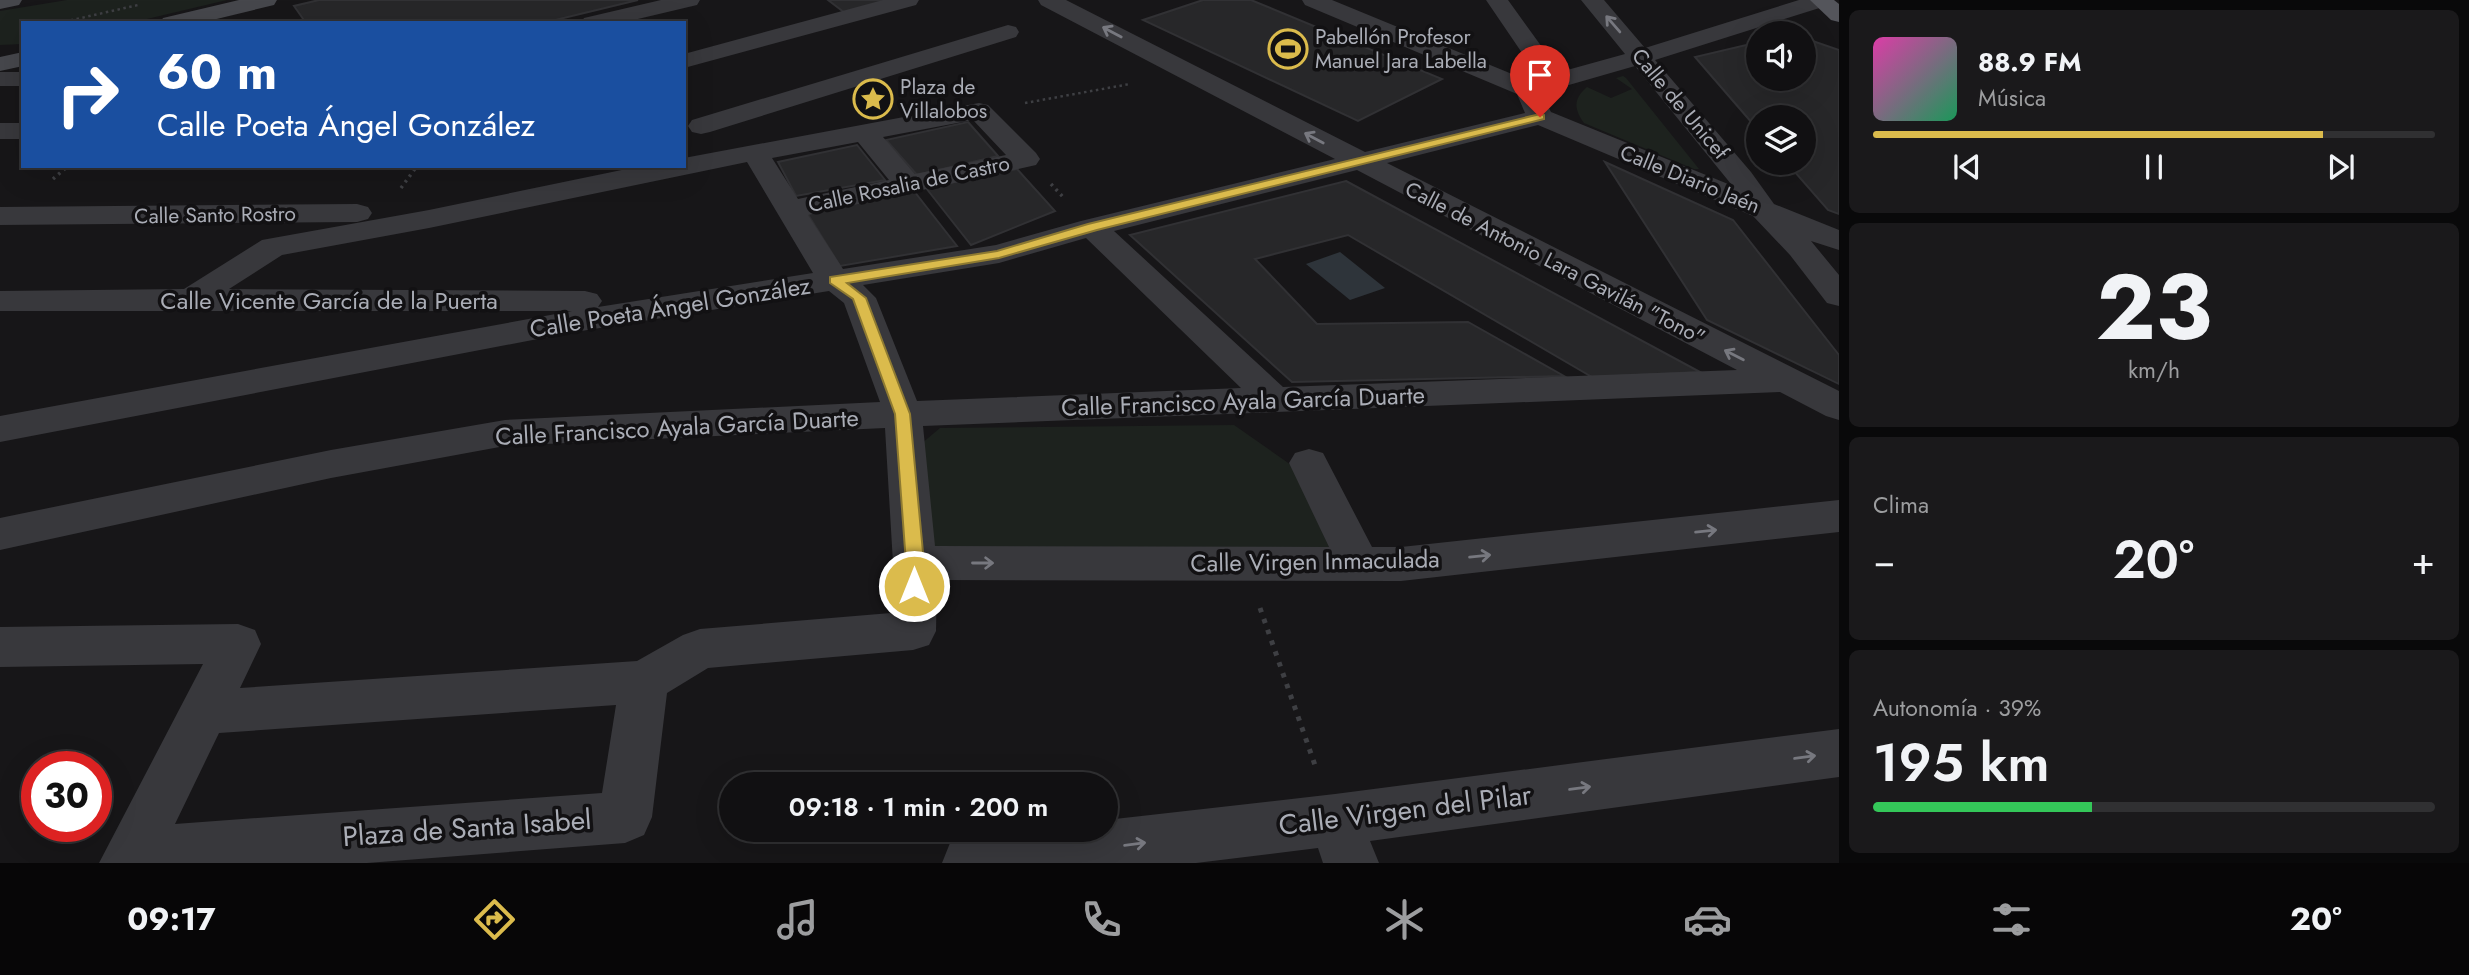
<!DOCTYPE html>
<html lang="es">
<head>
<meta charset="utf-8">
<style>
	body { margin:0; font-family:Jost,sans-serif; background:#1a191b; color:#f1f3f6; height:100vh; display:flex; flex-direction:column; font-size:26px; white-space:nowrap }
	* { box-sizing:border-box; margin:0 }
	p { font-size:23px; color:#9c9d9f }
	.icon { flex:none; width:38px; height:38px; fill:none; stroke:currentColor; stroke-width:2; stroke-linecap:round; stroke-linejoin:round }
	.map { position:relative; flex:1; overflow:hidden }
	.sheet { display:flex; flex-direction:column; gap:10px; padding:10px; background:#09090a; width:630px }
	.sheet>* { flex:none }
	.hud { position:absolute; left:21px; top:21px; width:665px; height:147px; border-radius:0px; box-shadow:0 7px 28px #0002,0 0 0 2px #303032; background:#1a4fa0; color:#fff; overflow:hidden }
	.fabs { position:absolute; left:1746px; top:21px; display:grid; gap:14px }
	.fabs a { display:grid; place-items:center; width:70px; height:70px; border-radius:50%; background:#111012; box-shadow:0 7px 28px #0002,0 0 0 2px #303032; font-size:35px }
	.speed { position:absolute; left:21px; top:751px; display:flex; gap:14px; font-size:35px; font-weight:700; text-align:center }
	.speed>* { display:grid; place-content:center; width:91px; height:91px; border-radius:50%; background:#111012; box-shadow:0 7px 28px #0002,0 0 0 2px #303032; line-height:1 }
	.speed .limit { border:10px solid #d22; background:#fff; color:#111 }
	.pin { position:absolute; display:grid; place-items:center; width:60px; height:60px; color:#fff; margin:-72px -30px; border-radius:50% 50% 50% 0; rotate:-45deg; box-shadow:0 0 7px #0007 }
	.pin .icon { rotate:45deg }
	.me { position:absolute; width:77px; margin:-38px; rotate:0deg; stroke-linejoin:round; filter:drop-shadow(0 0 5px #0008) }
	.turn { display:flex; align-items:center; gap:24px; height:147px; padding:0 21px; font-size:32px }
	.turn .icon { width:91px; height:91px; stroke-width:2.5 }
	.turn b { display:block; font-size:49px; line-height:60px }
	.big { font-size:52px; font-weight:600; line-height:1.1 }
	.sheet .widget { flex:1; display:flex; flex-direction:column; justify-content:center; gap:10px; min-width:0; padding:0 24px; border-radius:10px; background:#1a191b }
	.sheet .dial { align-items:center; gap:0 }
	.dial b { font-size:91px; line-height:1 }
	.song { display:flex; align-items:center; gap:21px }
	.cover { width:84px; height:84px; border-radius:10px; background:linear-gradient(135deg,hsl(320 70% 55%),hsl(150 70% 35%)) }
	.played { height:7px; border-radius:4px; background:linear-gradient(90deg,#dbbb4c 80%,#303032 80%) }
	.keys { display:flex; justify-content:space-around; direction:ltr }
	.heat { display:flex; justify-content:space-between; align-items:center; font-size:38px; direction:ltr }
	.charge { height:10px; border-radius:5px; background:linear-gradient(90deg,#34c759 39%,#303032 0) }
	.trip { position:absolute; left:719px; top:772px; width:399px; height:70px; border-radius:35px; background:#111012; box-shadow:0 7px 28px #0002,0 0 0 2px #303032; font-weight:600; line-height:70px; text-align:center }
	.dock { display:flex; height:112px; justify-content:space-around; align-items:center; background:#070607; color:#9c9d9f }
	.dock .icon { width:49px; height:49px }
	.dock .selected { color:#dbbb4c }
	.dock b { font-size:32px; color:#f1f3f6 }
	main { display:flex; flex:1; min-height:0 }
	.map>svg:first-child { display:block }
	.green { fill:#1d221e }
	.water { fill:#2e343a }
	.building { fill:#272729; stroke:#313134; stroke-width:2 }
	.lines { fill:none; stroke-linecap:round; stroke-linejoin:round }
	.path-far2 { stroke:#3e3f43; stroke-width:2.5; stroke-dasharray:2.5 3.5; stroke-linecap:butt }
	.path-far1 { stroke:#3e3f43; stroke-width:3.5; stroke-dasharray:2.5 4.5; stroke-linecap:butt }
	.path { stroke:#3e3f43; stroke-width:5; stroke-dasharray:4.5 7; stroke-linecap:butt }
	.street { fill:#38383c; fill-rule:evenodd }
	.secondary { fill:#46474c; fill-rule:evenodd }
	.primary { fill:#54555b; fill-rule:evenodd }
	.oneway { stroke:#77787f }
	.route { fill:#dbbb4c; stroke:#8e7a31; stroke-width:2 }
	.labels { text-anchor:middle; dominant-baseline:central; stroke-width:7; stroke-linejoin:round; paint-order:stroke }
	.far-poi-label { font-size:21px; fill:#aaadb6; stroke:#121113; text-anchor:start }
	.far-street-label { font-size:21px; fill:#aaadb6; stroke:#121113 }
	.street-label { font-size:24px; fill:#aaadb6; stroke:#121113 }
	.near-street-label { font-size:28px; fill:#aaadb6; stroke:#121113 }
</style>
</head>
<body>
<main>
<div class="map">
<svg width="1839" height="863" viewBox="0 0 1839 863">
	<rect width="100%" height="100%" fill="#171618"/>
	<g class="green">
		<polygon points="67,0 227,0 130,23 23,23 23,44 0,45 0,11"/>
		<path d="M1623,76L1626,78L1699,169H1694L1584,123C1574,109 1573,99 1587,87L1611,98L1632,89L1616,78Z"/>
		<polygon points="1234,425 1294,467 1329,547 934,554 921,444 940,428"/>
	</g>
	<polygon class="water" points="1340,252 1385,288 1350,300 1306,264"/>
	<g class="building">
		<polygon points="319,0 638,0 543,23 306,23 294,6"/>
		<polygon points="828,0 892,0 845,13"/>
		<polygon points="1203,0 1251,0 1442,79 1358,121 1143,20"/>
		<polygon points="1804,38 1839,50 1839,214 1828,210 1787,163 1804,163 1804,117 1759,117 1759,131 1695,57 1759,42 1759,79 1804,79"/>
		<polygon points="968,122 998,156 917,175 886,140"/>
		<polygon points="857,145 885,180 796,196 778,162"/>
		<polygon points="1605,162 1733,220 1839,355 1839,384 1707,320"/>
		<polygon points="1017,169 1055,211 971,245 926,188"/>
		<polygon points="1346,181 1700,372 1592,377 1348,235 1255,259 1317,324 1468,322 1564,376 1292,382 1130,235"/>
		<polygon points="914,191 957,246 840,266 807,213"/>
	</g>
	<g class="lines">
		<g class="path-far2">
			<polyline points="59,23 138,5"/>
			<polyline points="1025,103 1130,84"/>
		</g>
		<g class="path-far1">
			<polyline points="53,179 68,166"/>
			<polyline points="1051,184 1064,198"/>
			<polyline points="401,188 417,166"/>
		</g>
		<polyline class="path" points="1260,608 1316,768"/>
		<g class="street">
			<polygon points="661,0 700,0 697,5 621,23 581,23 584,18"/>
			<polygon points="883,0 919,0 916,5 684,68 684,54"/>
			<path d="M1038,0H1066L1365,152L1525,113L1517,94L1305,5L1302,0H1332L1529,81L1539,78L1486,0H1508L1560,72L1625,54L1581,0H1604L1645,48L1799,0H1832L1829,5L1655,60L1751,172L1774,204L1839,230V250L1811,241L1839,275V306L1827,303L1790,255L1753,216L1538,125L1387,163L1839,391V420L1826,416L1780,392L923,426L935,546L1329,547L1289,463L1295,453L1309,449L1323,453L1372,547H1401L1839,500V532L1401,581L937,580L936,631L929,645L913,650L708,668L667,693L652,817L644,835L625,843L367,863H99L203,664L0,667V627L238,624L255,630L261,644L240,688L637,661L683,635L700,629L891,613L893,563L885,428L505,446L331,478L0,550V518L331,450L505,420L880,402L844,303L829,291L569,333L0,442V416L572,311H0V291L184,289L262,240L273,238L429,210L641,166H684V158L979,103L988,105L1036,153L1040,159L1036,165L808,215L843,269L996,245L1081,221L1335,159L1041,5ZM1635,66L1731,184L1733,186L1551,112L1541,93ZM973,120L1006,155L915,174L883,137ZM858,142L889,180L798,199L772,158ZM747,162L813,273L598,307L602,301L597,294L585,291L229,289L282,255L429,228ZM1357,170L1737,370L1283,387L1114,231ZM1086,238L1241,388L917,401L876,298L863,285L999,263ZM616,705L602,793L175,824L219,733Z"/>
			<polygon points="1008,25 1016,27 1019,32 1016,37 710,132 701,134 692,132 688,126 692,120"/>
			<rect x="0" y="72" width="23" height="14"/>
			<rect x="0" y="123" width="23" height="16"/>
			<polygon points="357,204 368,207 372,213 368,219 357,222 0,225 0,207"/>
			<path d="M1839,729V777L1370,841L1379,863H1323L1318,848L1196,863H942L950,843C998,824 1055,830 1106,830V820L1335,794Z"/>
		</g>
		<g class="secondary">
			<polygon points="0,0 22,0 19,5 0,9"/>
			<polygon points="239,0 277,0 274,5 200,23 160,23 163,18"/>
			<polygon points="23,52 23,66 0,71 0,57"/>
		</g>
		<polygon class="primary" points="1810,0 1834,0 1839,4 1839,22 1831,20"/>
	</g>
	<defs><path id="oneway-shaft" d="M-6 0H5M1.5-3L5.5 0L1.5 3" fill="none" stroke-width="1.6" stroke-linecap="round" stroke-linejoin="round" transform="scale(1.75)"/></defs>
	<g class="oneway">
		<use href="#oneway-shaft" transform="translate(1613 24) rotate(-131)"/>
		<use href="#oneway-shaft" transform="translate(1112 32) rotate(-152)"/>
		<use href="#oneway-shaft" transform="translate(1314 138) rotate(-152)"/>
		<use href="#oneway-shaft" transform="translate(1734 355) rotate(-153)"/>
		<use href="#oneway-shaft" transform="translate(1706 531) rotate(-6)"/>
		<use href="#oneway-shaft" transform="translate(1480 556) rotate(-6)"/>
		<use href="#oneway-shaft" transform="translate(983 563)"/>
		<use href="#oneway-shaft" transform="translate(1805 757) rotate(-8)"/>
		<use href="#oneway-shaft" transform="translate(1580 788) rotate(-8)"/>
		<use href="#oneway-shaft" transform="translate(1135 844) rotate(-7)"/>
	</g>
	<polygon class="route" points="1540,114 1544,115 1544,119 1097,230 999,258 847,283 866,298 910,414 924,563 921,591 914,593 908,591 905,586 906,563 895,414 853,299 830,283 830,277 997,251 1088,224"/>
	<defs>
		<g id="stadium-ring" transform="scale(2.0125)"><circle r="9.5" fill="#121113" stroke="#dbbb4c" stroke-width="1.5"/><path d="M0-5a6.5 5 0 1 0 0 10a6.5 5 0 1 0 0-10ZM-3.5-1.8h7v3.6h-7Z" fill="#dbbb4c"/></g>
		<g id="sight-ring" transform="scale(2.0125)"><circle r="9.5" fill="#121113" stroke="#dbbb4c" stroke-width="1.5"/><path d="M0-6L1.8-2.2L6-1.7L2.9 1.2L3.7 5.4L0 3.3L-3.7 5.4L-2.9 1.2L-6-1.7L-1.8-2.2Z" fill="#dbbb4c"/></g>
	</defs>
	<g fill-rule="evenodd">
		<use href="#stadium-ring" x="1288" y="49"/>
		<use href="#sight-ring" x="873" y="99"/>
	</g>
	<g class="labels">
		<g class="far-poi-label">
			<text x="1315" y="37">Pabellón Profesor<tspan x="1315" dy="24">Manuel Jara Labella</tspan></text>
			<text x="900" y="87">Plaza de<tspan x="900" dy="24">Villalobos</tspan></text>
		</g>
		<g class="far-street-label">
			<text transform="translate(1680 104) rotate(50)">Calle de Unicef</text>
			<text transform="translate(1690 179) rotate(22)">Calle Diario Jaén</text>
			<text transform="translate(909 184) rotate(-12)">Calle Rosalia de Castro</text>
			<text transform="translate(215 215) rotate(-1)">Calle Santo Rostro</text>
			<text transform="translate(1555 263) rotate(27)">Calle de Antonio Lara Gavilán "Tono"</text>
		</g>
		<g class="street-label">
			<text x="329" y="300">Calle Vicente García de la Puerta</text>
			<text transform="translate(670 307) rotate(-9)">Calle Poeta Ángel González</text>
			<text transform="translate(1243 401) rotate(-2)">Calle Francisco Ayala García Duarte</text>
			<text transform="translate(677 427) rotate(-3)">Calle Francisco Ayala García Duarte</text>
			<text transform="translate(1315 561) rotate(-1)">Calle Virgen Inmaculada</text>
		</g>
		<g class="near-street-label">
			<text transform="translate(1405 810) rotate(-7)">Calle Virgen del Pilar</text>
			<text transform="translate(467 828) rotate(-4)">Plaza de Santa Isabel</text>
		</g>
	</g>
</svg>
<div class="fabs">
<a><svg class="icon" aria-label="sound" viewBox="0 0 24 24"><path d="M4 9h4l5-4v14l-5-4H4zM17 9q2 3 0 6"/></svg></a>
<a><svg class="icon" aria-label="layers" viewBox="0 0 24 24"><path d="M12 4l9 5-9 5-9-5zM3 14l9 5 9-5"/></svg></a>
</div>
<div class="speed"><div class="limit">30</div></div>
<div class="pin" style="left:1540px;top:117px;background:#d93025"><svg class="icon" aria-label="arrive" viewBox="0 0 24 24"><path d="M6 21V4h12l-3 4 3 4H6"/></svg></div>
<svg class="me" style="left:914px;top:586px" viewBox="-20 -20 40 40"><circle r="17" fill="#dbbb4c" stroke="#fff" stroke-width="3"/><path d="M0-11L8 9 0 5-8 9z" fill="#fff"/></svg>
<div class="trip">09:18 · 1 min · 200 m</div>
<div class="hud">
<div class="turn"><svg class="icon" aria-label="right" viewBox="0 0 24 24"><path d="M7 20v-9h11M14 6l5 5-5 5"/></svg><div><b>60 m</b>Calle Poeta Ángel González</div></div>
</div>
</div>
<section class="sheet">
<div class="widget">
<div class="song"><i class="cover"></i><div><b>88.9 FM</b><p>Música</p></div></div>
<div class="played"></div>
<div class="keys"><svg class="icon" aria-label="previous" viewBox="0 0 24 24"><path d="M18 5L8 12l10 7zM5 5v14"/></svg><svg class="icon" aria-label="pause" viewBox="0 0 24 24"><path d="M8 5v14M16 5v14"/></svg><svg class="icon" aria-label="next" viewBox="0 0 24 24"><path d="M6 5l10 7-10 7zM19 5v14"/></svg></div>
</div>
<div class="widget dial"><b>23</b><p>km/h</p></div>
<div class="widget"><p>Clima</p>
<div class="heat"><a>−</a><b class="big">20°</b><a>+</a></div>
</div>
<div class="widget"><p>Autonomía · 39%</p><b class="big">195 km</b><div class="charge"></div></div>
</section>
</main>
<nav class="dock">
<b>09:17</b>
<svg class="icon selected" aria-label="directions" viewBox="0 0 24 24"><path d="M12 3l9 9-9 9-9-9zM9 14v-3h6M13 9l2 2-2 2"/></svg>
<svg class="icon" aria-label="music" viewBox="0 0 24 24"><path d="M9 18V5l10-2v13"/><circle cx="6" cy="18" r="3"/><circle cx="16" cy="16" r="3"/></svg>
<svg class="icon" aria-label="phone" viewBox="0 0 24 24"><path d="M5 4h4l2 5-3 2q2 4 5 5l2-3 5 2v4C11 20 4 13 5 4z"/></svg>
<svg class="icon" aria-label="climate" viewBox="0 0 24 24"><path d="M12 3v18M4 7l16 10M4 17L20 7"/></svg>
<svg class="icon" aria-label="car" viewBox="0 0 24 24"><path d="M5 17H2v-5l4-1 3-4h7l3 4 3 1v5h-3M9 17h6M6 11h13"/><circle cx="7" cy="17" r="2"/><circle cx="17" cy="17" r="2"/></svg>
<svg class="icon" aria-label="filters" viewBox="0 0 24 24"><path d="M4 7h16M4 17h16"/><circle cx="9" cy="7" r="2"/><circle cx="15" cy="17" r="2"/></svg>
<b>20°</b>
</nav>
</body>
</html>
